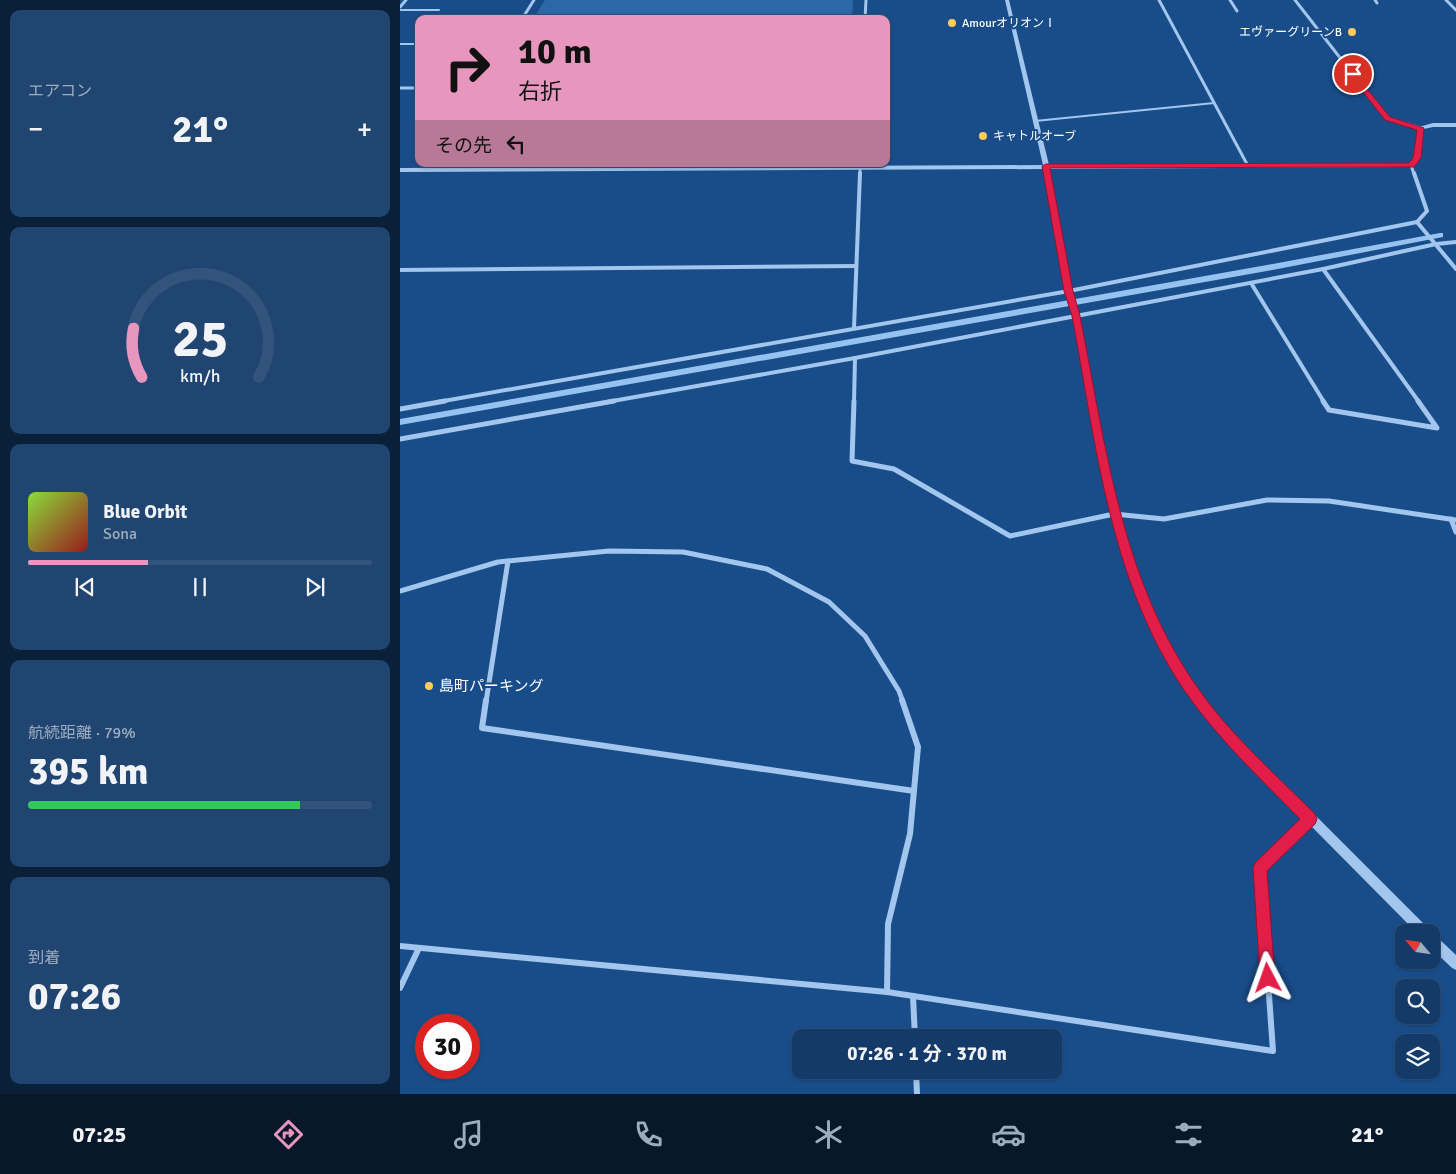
<!DOCTYPE html>
<html lang="ja">
<head>
<meta charset="utf-8">
<style>
	body { margin:0; font-family:Signika,"Noto Sans JP",sans-serif; background:#204571; color:#f1f3f6; height:100vh; display:flex; flex-direction:column; font-size:19px; white-space:nowrap }
	* { box-sizing:border-box; margin:0 }
	p { font-size:16px; color:#9dadc0 }
	.icon { flex:none; width:28px; height:28px; fill:none; stroke:currentColor; stroke-width:2; stroke-linecap:round; stroke-linejoin:round }
	.map { position:relative; flex:1; overflow:hidden }
	.sheet { display:flex; flex-direction:column; gap:10px; padding:10px; background:#0a2039; width:400px }
	.sheet>* { flex:none }
	.hud { position:absolute; left:15px; top:15px; width:475px; height:152px; border-radius:10px; box-shadow:0 1px 4px #0004,0 0 0 1px #32547c; background:#e797bd; color:#111; overflow:hidden }
	.needle { width:32px; rotate:299deg }
	.controls { position:absolute; left:995px; top:924px; display:grid; gap:10px }
	.controls a { display:grid; place-items:center; width:45px; height:45px; border-radius:10px; background:#133a68; box-shadow:0 1px 4px #0004,0 0 0 1px #32547c; font-size:25px }
	.speed { position:absolute; left:15px; top:1014px; display:flex; gap:10px; font-size:25px; font-weight:700; text-align:center }
	.speed>* { display:grid; place-content:center; width:65px; height:65px; border-radius:50%; background:#133a68; box-shadow:0 1px 4px #0004,0 0 0 1px #32547c; line-height:1 }
	.speed .limit { border:8px solid #d22; background:#fff; color:#111 }
	.pin { position:absolute; display:grid; place-items:center; width:42px; height:42px; color:#fff; margin:-21px; border:2px solid #fff; border-radius:50%; box-shadow:0 1px 5px #0007 }
	.me { position:absolute; width:55px; margin:-28px; rotate:356deg; stroke-linejoin:round; filter:drop-shadow(0 0 4px #0008) }
	.turn { display:flex; align-items:center; gap:18px; height:105px; padding:0 20px; font-size:22px }
	.turn .icon { width:65px; height:65px; stroke-width:2.5 }
	.turn b { display:block; font-size:35px; line-height:42px }
	.then { display:flex; align-items:center; height:48px; padding:0 20px; background:#0003; gap:10px; font-size:19px }
	.big { font-size:38px; font-weight:700; line-height:1.1 }
	.sheet .card { flex:1; display:flex; flex-direction:column; justify-content:center; gap:8px; min-width:0; padding:0 18px; border-radius:10px; background:#204571 }
	.sheet .dial { align-items:center; gap:0 }
	.dial svg { height:130px; overflow:visible; fill:none; stroke:#32547c; stroke-width:7; stroke-linecap:round; text-anchor:middle }
	.dial text { fill:#f1f3f6; stroke:none }
	.song { display:flex; align-items:center; gap:15px }
	.cover { width:60px; height:60px; border-radius:8px; background:linear-gradient(135deg,hsl(90 70% 55%),hsl(0 70% 35%)) }
	.played { height:5px; border-radius:2px; background:linear-gradient(90deg,#e797bd 35%,#32547c 35%) }
	.keys { display:flex; justify-content:space-around; direction:ltr }
	.heat { display:flex; justify-content:space-between; align-items:center; font-size:28px; direction:ltr }
	.charge { height:8px; border-radius:4px; background:linear-gradient(90deg,#34c759 79%,#32547c 0) }
	.trip { position:absolute; left:392px; top:1029px; width:270px; height:50px; border-radius:10px; background:#133a68; box-shadow:0 1px 4px #0004,0 0 0 1px #32547c; font-weight:700; line-height:50px; text-align:center }
	.dock { display:flex; height:80px; justify-content:space-around; align-items:center; background:#08172a; color:#9dadc0 }
	.dock .icon { width:35px; height:35px }
	.dock .on { color:#e797bd }
	.dock b { font-size:22px; color:#f1f3f6 }
	main { display:flex; flex:1; min-height:0 }
	.map>svg:first-child { display:block }
	.green { fill:#2c67a8 }
	.lines { fill:none; stroke-linecap:round; stroke-linejoin:round }
	.stream { fill:#95c2f0; fill-rule:evenodd }
	.service { stroke:#a2c6ed; stroke-width:2 }
	.minor-far3 { stroke:#a2c6ed; stroke-width:3 }
	.minor-far2 { stroke:#a2c6ed; stroke-width:4 }
	.minor-far1 { stroke:#a2c6ed; stroke-width:5 }
	.minor { stroke:#a2c6ed; stroke-width:6 }
	.tertiary { fill:#a2c6ed; fill-rule:evenodd }
	.route { fill:#e11d48; stroke:#92132f }
	.poi-dot { fill:#ffcc5f; stroke:#194d8a; stroke-width:2 }
	.labels { text-anchor:middle; dominant-baseline:central; stroke-width:4; stroke-linejoin:round; paint-order:stroke }
	.far-poi-label { font-size:12px; fill:#fff; stroke:#194d8a; text-anchor:start }
	.poi-label { font-size:15px; fill:#fff; stroke:#194d8a; text-anchor:start }
</style>
</head>
<body>
<main>
<section class="sheet">
<div class="card"><p>エアコン</p>
<div class="heat"><a>−</a><b class="big">21°</b><a>+</a></div>
</div>
<div class="card dial"><svg viewBox="0 0 100 80">
<path d="M14 69A42 42 0 1 1 86 69"/>
<path d="M14 69A42 42 0 0 1 9 39" stroke="#e797bd"/>
<text x="50" y="56" font-size="32" font-weight="700">25</text>
<text x="50" y="72" font-size="11">km/h</text>
</svg></div>
<div class="card">
<div class="song"><i class="cover"></i><div><b>Blue Orbit</b><p>Sona</p></div></div>
<div class="played"></div>
<div class="keys"><svg class="icon" aria-label="previous" viewBox="0 0 24 24"><path d="M18 5L8 12l10 7zM5 5v14"/></svg><svg class="icon" aria-label="pause" viewBox="0 0 24 24"><path d="M8 5v14M16 5v14"/></svg><svg class="icon" aria-label="next" viewBox="0 0 24 24"><path d="M6 5l10 7-10 7zM19 5v14"/></svg></div>
</div>
<div class="card"><p>航続距離 · 79%</p><b class="big">395 km</b><div class="charge"></div></div>
<div class="card"><p>到着</p><b class="big">07:26</b></div>
</section>
<div class="map">
<svg width="1056" height="1094" viewBox="0 0 1056 1094">
	<rect width="100%" height="100%" fill="#194d8a"/>
	<polygon class="green" points="145,0 453,0 452,19 133,19"/>
	<g class="lines">
		<polygon class="stream" points="1040,233 1043,233 1043,237 867,271 0,425 0,419 867,265"/>
		<g class="service">
			<polyline points="0,10 39,10"/>
			<polyline points="0,44 19,44"/>
			<polyline points="635,121 814,103"/>
		</g>
		<g class="minor-far3">
			<polyline points="759,0 848,166"/>
			<polyline points="830,0 837,11"/>
			<polyline points="895,0 987,118 1021,128"/>
			<polyline points="975,0 977,3"/>
			<polyline points="1046,0 1056,10"/>
			<polyline points="0,7 6,0"/>
			<polyline points="122,19 134,0"/>
			<polyline points="465,19 466,0"/>
			<polyline points="0,88 19,88"/>
			<polyline points="1011,165 1014,174"/>
			<polyline points="138,169 141,164"/>
			<polyline points="460,174 460,164"/>
		</g>
		<g class="minor-far2">
			<polyline points="1014,173 1027,211 1017,222 1056,269"/>
			<polyline points="923,269 1019,402"/>
			<polyline points="0,270 456,266"/>
			<polyline points="851,283 924,402"/>
			<polyline points="454,328 460,173"/>
			<polyline points="38,402 669,291 1017,222"/>
			<polyline points="207,402 455,358 923,269 1036,244 1056,242"/>
			<polyline points="454,402 455,358"/>
		</g>
		<g class="minor-far1">
			<polyline points="454,401 452,461 494,469 610,536 714,514 764,519 867,500 929,501 1056,520"/>
			<polyline points="923,401 929,410 1037,428 1018,401"/>
			<polyline points="0,409 45,401"/>
			<polyline points="0,439 214,401"/>
			<polyline points="1051,519 1056,532"/>
			<polyline points="0,591 98,562 209,551 283,552 367,569 429,602 465,636 499,691 503,702"/>
			<polyline points="86,702 108,561"/>
		</g>
		<g class="minor">
			<polyline points="86,700 82,728 514,791"/>
			<polyline points="0,946 487,992 873,1051 860,869 910,819"/>
			<polyline points="0,988 19,948"/>
			<polyline points="487,992 488,924 510,834 518,747 502,700"/>
			<polyline points="513,996 515,1038"/>
			<polyline points="516,1070 517,1094"/>
		</g>
		<g class="tertiary">
			<polygon points="605,0 609,0 649,165 1009,163 1014,158 1019,127 1033,123 1056,123 1056,127 1033,127 1024,129 1020,158 1011,167 649,169 672,291 679,316 703,440 722,523 734,564 748,603 765,639 784,670 820,720 1028,928 1030,932 1016,932 812,726 777,676 756,641 739,603 725,564 713,523 695,440 673,316 666,291 644,169 0,172 0,168 643,165"/>
			<polygon points="1031,933 1035,935 1056,955 1056,970 1052,968 1031,948"/>
		</g>
	</g>
	<path class="route" d="M953,72L990,117L1024,128L1021,158L1014,167L650,168L673,291L680,316C705,441 720,573 793,681C826,731 873,772 915,814L917,819L915,824L867,871L875,978L873,984L868,986L862,984L860,978L853,868L855,863L900,819C860,778 817,738 784,690C709,579 696,444 672,316L664,291L642,166L646,164L1009,163L1013,158L1017,130L985,120L949,74Z"/>
	<g class="poi-dot">
		<circle cx="552" cy="23" r="5"/>
		<circle cx="952" cy="32" r="5"/>
		<circle cx="583" cy="136" r="5"/>
		<circle cx="29" cy="686" r="5"/>
	</g>
	<g class="labels">
		<g class="far-poi-label">
			<text x="562" y="23">AmourオリオンⅠ</text>
			<text x="942" y="32" text-anchor="end">エヴァーグリーンB</text>
			<text x="593" y="136">キャトルオーブ</text>
		</g>
		<g class="poi-label">
			<text x="39" y="686">島町パーキング</text>
		</g>
	</g>
</svg>
<div class="controls">
<a><svg class="needle" viewBox="-14 -14 28 28"><path d="M0-13l5 13h-10z" fill="#e53935"/><path d="M0 13l5-13h-10z" fill="#9dadc0"/></svg></a>
<a><svg class="icon" aria-label="search" viewBox="0 0 24 24"><circle cx="10" cy="10" r="6"/><path d="M15 15l6 6"/></svg></a>
<a><svg class="icon" aria-label="layers" viewBox="0 0 24 24"><path d="M12 4l9 5-9 5-9-5zM3 14l9 5 9-5"/></svg></a>
</div>
<div class="speed"><div class="limit">30</div></div>
<div class="pin" style="left:953px;top:74px;background:#d93025"><svg class="icon" aria-label="arrive" viewBox="0 0 24 24"><path d="M6 21V4h12l-3 4 3 4H6"/></svg></div>
<svg class="me" style="left:868px;top:978px" viewBox="-20 -20 40 40"><path d="M0-17L14 15 0 8-14 15z" fill="#e11d48" stroke="#fff" stroke-width="4"/></svg>
<div class="trip">07:26 · 1 分 · 370 m</div>
<div class="hud">
<div class="turn"><svg class="icon" aria-label="right" viewBox="0 0 24 24"><path d="M7 20v-9h11M14 6l5 5-5 5"/></svg><div><b>10 m</b>右折</div></div>
<div class="then">その先<svg class="icon" aria-label="left" viewBox="0 0 24 24"><path d="M17 20v-9H6M10 6l-5 5 5 5"/></svg></div>
</div>
</div>
</main>
<nav class="dock">
<b>07:25</b>
<svg class="icon on" aria-label="directions" viewBox="0 0 24 24"><path d="M12 3l9 9-9 9-9-9zM9 14v-3h6M13 9l2 2-2 2"/></svg>
<svg class="icon" aria-label="music" viewBox="0 0 24 24"><path d="M9 18V5l10-2v13"/><circle cx="6" cy="18" r="3"/><circle cx="16" cy="16" r="3"/></svg>
<svg class="icon" aria-label="phone" viewBox="0 0 24 24"><path d="M5 4h4l2 5-3 2q2 4 5 5l2-3 5 2v4C11 20 4 13 5 4z"/></svg>
<svg class="icon" aria-label="climate" viewBox="0 0 24 24"><path d="M12 3v18M4 7l16 10M4 17L20 7"/></svg>
<svg class="icon" aria-label="car" viewBox="0 0 24 24"><path d="M5 17H2v-5l4-1 3-4h7l3 4 3 1v5h-3M9 17h6M6 11h13"/><circle cx="7" cy="17" r="2"/><circle cx="17" cy="17" r="2"/></svg>
<svg class="icon" aria-label="filters" viewBox="0 0 24 24"><path d="M4 7h16M4 17h16"/><circle cx="9" cy="7" r="2"/><circle cx="15" cy="17" r="2"/></svg>
<b>21°</b>
</nav>
</body>
</html>
